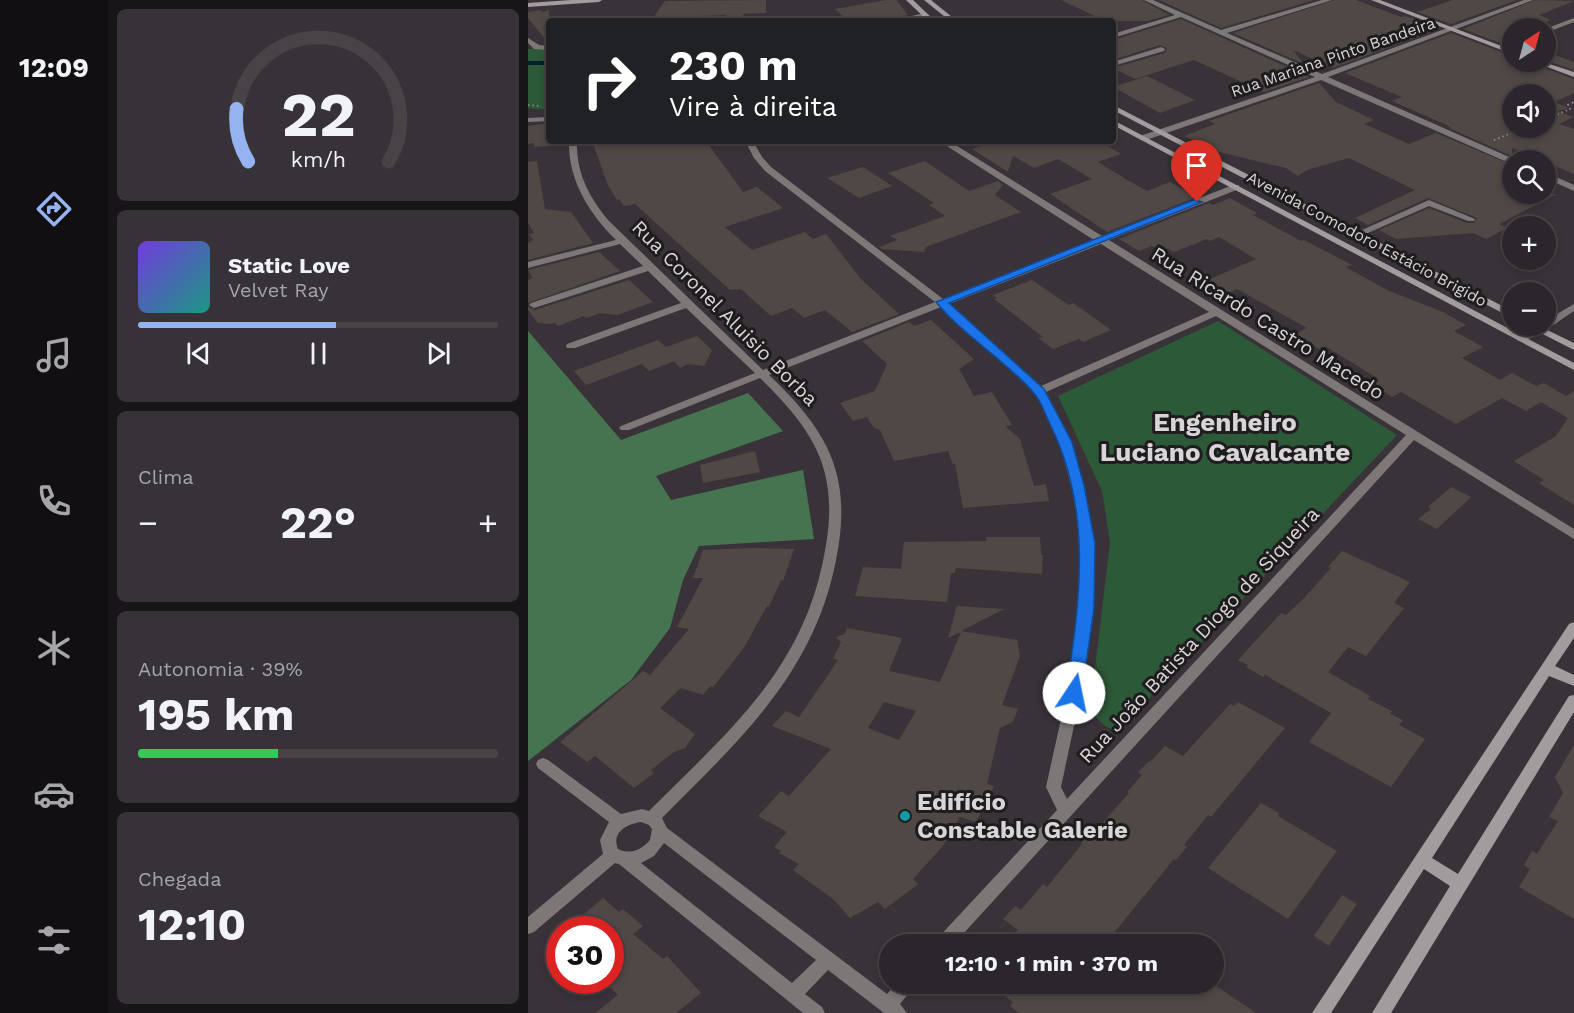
<!DOCTYPE html>
<html lang="pt">
<head>
<meta charset="utf-8">
<style>
	body { margin:0; font-family:"Work Sans",sans-serif; background:#373237; color:#f1f3f6; height:100vh; display:flex; flex-direction:column; font-size:22px; white-space:nowrap }
	* { box-sizing:border-box; margin:0 }
	p { font-size:20px; color:#a6a5a9 }
	.icon { flex:none; width:33px; height:33px; fill:none; stroke:currentColor; stroke-width:2; stroke-linecap:round; stroke-linejoin:round }
	.map { position:relative; flex:1; overflow:hidden }
	.side { display:flex; flex-direction:column; gap:9px; padding:9px; background:#181518; width:420px }
	.side>* { flex:none }
	.banner { position:absolute; left:18px; top:18px; width:570px; height:126px; border-radius:6px; box-shadow:0 3px 9px #0003,0 0 0 2px #474347; background:#202124; color:#fff; overflow:hidden }
	.needle { width:39px; rotate:36deg }
	.buttons { position:absolute; left:974px; top:18px; display:grid; gap:12px }
	.buttons a { display:grid; place-items:center; width:54px; height:54px; border-radius:50%; background:#2b262b; box-shadow:0 3px 9px #0003,0 0 0 2px #474347; font-size:30px }
	.speed { position:absolute; left:18px; top:916px; display:flex; gap:12px; font-size:30px; font-weight:700; text-align:center }
	.speed>* { display:grid; place-content:center; width:78px; height:78px; border-radius:50%; background:#2b262b; box-shadow:0 3px 9px #0003,0 0 0 2px #474347; line-height:1 }
	.speed .limit { border:9px solid #d22; background:#fff; color:#111 }
	.pin { position:absolute; display:grid; place-items:center; width:51px; height:51px; color:#fff; margin:-62px -26px; border-radius:50% 50% 50% 0; rotate:-45deg; box-shadow:0 0 6px #0007 }
	.pin .icon { rotate:45deg }
	.me { position:absolute; width:66px; margin:-33px; rotate:11deg; stroke-linejoin:round; filter:drop-shadow(0 0 4px #0008) }
	.turn { display:flex; align-items:center; gap:21px; height:126px; padding:0 24px; font-size:27px }
	.turn .icon { width:78px; height:78px; stroke-width:2.5 }
	.turn b { display:block; font-size:42px; line-height:51px }
	.big { font-size:45px; font-weight:700; line-height:1.1 }
	.side .widget { flex:1; display:flex; flex-direction:column; justify-content:center; gap:9px; min-width:0; padding:0 21px; border-radius:9px; background:#373237 }
	.side .dial { align-items:center; gap:0 }
	.dial svg { height:156px; overflow:visible; fill:none; stroke:#474347; stroke-width:7; stroke-linecap:round; text-anchor:middle }
	.dial text { fill:#f1f3f6; stroke:none }
	.song { display:flex; align-items:center; gap:18px }
	.cover { width:72px; height:72px; border-radius:9px; background:linear-gradient(135deg,hsl(260 70% 55%),hsl(170 70% 35%)) }
	.played { height:6px; border-radius:3px; background:linear-gradient(90deg,#95b2f1 55%,#474347 55%) }
	.keys { display:flex; justify-content:space-around; direction:ltr }
	.heat { display:flex; justify-content:space-between; align-items:center; font-size:33px; direction:ltr }
	.charge { height:9px; border-radius:4px; background:linear-gradient(90deg,#34c759 39%,#474347 0) }
	.trip { position:absolute; left:351px; top:934px; width:345px; height:60px; border-radius:30px; background:#2b262b; box-shadow:0 3px 9px #0003,0 0 0 2px #474347; font-weight:700; line-height:60px; text-align:center }
	main { display:flex; flex:1; min-height:0 }
	.dock { display:flex; flex-direction:column; width:108px; justify-content:space-around; align-items:center; background:#110f11; color:#a6a5a9 }
	.dock .icon { width:42px; height:42px }
	.dock .active { color:#95b2f1 }
	.dock b { font-size:27px; color:#f1f3f6 }
	.map>svg:first-child { display:block }
	.green { fill:#2c5937 }
	.forest { fill:#467450 }
	.lines { fill:none; stroke-linecap:round; stroke-linejoin:round }
	.stream { stroke:#001e2b; stroke-width:4 }
	.building { fill:#504844; fill-rule:evenodd }
	.path { stroke:#878287; stroke-width:2; stroke-dasharray:1.5 3; stroke-linecap:butt }
	.lane { fill:#7c7878; fill-rule:evenodd }
	.street { fill:#7c7878; fill-rule:evenodd }
	.secondary { fill:#a39c9e; fill-rule:evenodd }
	.route { fill:#1a73e8; stroke:#114b97; stroke-width:1.5 }
	.culture-dot { fill:#0f9aa8; stroke:#1f1c1e; stroke-width:2 }
	.labels { text-anchor:middle; dominant-baseline:central; stroke-width:6; stroke-linejoin:round; paint-order:stroke }
	.far-street-label { font-size:16px; fill:#d8d4d8; stroke:#1f1c1e }
	.street-label { font-size:20px; fill:#d8d4d8; stroke:#1f1c1e }
	.near-poi-label { font-size:24px; font-weight:bold; fill:#d8d4d8; stroke:#1f1c1e; text-anchor:start }
	.district-label { font-size:26px; font-weight:bold; fill:#d8d4d8; stroke:#1f1c1e }
</style>
</head>
<body>
<main>
<nav class="dock">
<b>12:09</b>
<svg class="icon active" aria-label="directions" viewBox="0 0 24 24"><path d="M12 3l9 9-9 9-9-9zM9 14v-3h6M13 9l2 2-2 2"/></svg>
<svg class="icon" aria-label="music" viewBox="0 0 24 24"><path d="M9 18V5l10-2v13"/><circle cx="6" cy="18" r="3"/><circle cx="16" cy="16" r="3"/></svg>
<svg class="icon" aria-label="phone" viewBox="0 0 24 24"><path d="M5 4h4l2 5-3 2q2 4 5 5l2-3 5 2v4C11 20 4 13 5 4z"/></svg>
<svg class="icon" aria-label="climate" viewBox="0 0 24 24"><path d="M12 3v18M4 7l16 10M4 17L20 7"/></svg>
<svg class="icon" aria-label="car" viewBox="0 0 24 24"><path d="M5 17H2v-5l4-1 3-4h7l3 4 3 1v5h-3M9 17h6M6 11h13"/><circle cx="7" cy="17" r="2"/><circle cx="17" cy="17" r="2"/></svg>
<svg class="icon" aria-label="filters" viewBox="0 0 24 24"><path d="M4 7h16M4 17h16"/><circle cx="9" cy="7" r="2"/><circle cx="15" cy="17" r="2"/></svg>
</nav>
<section class="side">
<div class="widget dial"><svg viewBox="0 0 100 80">
<path d="M14 69A42 42 0 1 1 86 69"/>
<path d="M14 69A42 42 0 0 1 8 42" stroke="#95b2f1"/>
<text x="50" y="56" font-size="32" font-weight="700">22</text>
<text x="50" y="72" font-size="11">km/h</text>
</svg></div>
<div class="widget">
<div class="song"><i class="cover"></i><div><b>Static Love</b><p>Velvet Ray</p></div></div>
<div class="played"></div>
<div class="keys"><svg class="icon" aria-label="previous" viewBox="0 0 24 24"><path d="M18 5L8 12l10 7zM5 5v14"/></svg><svg class="icon" aria-label="pause" viewBox="0 0 24 24"><path d="M8 5v14M16 5v14"/></svg><svg class="icon" aria-label="next" viewBox="0 0 24 24"><path d="M6 5l10 7-10 7zM19 5v14"/></svg></div>
</div>
<div class="widget"><p>Clima</p>
<div class="heat"><a>−</a><b class="big">22°</b><a>+</a></div>
</div>
<div class="widget"><p>Autonomia · 39%</p><b class="big">195 km</b><div class="charge"></div></div>
<div class="widget"><p>Chegada</p><b class="big">12:10</b></div>
</section>
<div class="map">
<svg width="1046" height="1013" viewBox="0 0 1046 1013">
	<rect width="100%" height="100%" fill="#393339"/>
	<g class="green">
		<polygon points="21,48 21,110 0,108 0,49"/>
		<polygon points="690,321 869,435 589,732 577,726 562,711 582,542 574,491 530,396"/>
	</g>
	<polygon class="forest" points="0,331 93,440 220,393 255,431 128,476 143,500 275,470 286,539 171,546 155,580 142,628 103,680 0,761"/>
	<g class="lines">
		<polyline class="stream" points="0,63 21,63"/>
	</g>
	<g class="building">
		<polygon points="238,0 238,13 216,14 212,21 195,21 198,15 125,18 137,1"/>
		<polygon points="358,0 368,0 380,15 350,20 320,21 307,9"/>
		<polygon points="533,0 614,0 641,15 620,21 577,21"/>
		<polygon points="631,0 786,0 693,28"/>
		<polygon points="806,0 828,0 873,17 878,16 911,29 805,68 765,50 776,64 705,33"/>
		<polygon points="925,0 989,0 923,24 889,12"/>
		<polygon points="1007,0 1046,1 1011,15 1023,20 1000,28 984,28 984,41 975,44 935,29"/>
		<polygon points="12,10 14,12 21,10 21,44 0,18 0,12"/>
		<polygon points="653,19 781,77 736,92 666,60 607,79 585,68 637,53 639,48 632,45 585,60 585,40"/>
		<path d="M923,33L984,56V66L996,62H1004L1005,64L1046,79V93L1026,102L1041,108L1029,111L1045,117L1031,124L1046,129V174L984,148V156L921,128L923,127L864,101L874,97L817,73ZM984,94H1017V128H984Z"/>
		<polygon points="1019,52 1046,62 1046,70 1017,60"/>
		<polygon points="619,76 667,100 632,113 585,87"/>
		<polygon points="791,83 808,102 846,120 836,124 881,144 908,133 984,165 984,199 994,194 1029,194 971,224 979,228 958,239 945,233 868,239 851,230 901,208 939,223 946,223 949,218 900,198 840,225 827,218 887,190 821,158 779,170 770,176 758,168 683,150 656,136 687,124 681,121"/>
		<polygon points="21,123 21,146 6,147 6,143 0,144 0,126"/>
		<polygon points="64,141 178,141 215,192 229,187 255,208 197,227 224,250 277,232 285,239 298,234 333,279 371,314 324,332 297,310 276,318 264,308 243,316 213,289 202,290 107,204 96,206 91,199 89,200 80,185"/>
		<polygon points="460,141 571,141 593,154 570,162 601,181 619,191 642,182 669,197 579,232 522,194 564,179 530,159 506,168 485,156 480,172 444,149 463,143"/>
		<polygon points="9,161 17,209 43,212 65,243 0,260 0,243 5,240 1,234 6,233 0,223 0,162"/>
		<polygon points="397,161 441,191 470,181 475,185 467,195 493,212 398,247 396,252 354,249 351,247 369,240 362,236 417,216 401,205 406,203 360,173"/>
		<polygon points="335,167 364,186 331,198 299,178"/>
		<polygon points="702,198 729,213 725,215 773,241 776,240 824,265 818,267 859,290 915,312 938,325 926,331 955,347 934,358 972,380 984,373 1008,386 1016,383 1038,396 1046,391 1046,505 1011,483 1016,480 986,461 1028,436 1040,418 1013,402 998,411 974,398 928,424 873,392 864,397 840,382 849,378 797,346 791,349 767,334 779,328 709,289 687,299 666,286 728,259 691,237 682,241 679,239 646,252 636,247 630,249 624,246 611,251 591,239 681,203 685,205"/>
		<polygon points="71,252 92,271 0,303 0,280 5,278 0,270"/>
		<polygon points="101,280 125,302 89,315 73,313 58,318 56,316 30,326 27,323 22,324 10,323 0,310 0,307 7,310"/>
		<polygon points="504,280 541,305 545,303 583,330 555,342 551,339 525,349 510,338 515,337 466,299 469,298 465,295"/>
		<polygon points="403,320 446,359 431,369 446,396 464,392 484,425 477,426 492,439 506,486 518,484 521,501 435,508 427,464 425,464 420,451 366,461 352,430 346,428 339,417 325,421 312,403 347,391 359,364 334,341 381,322 386,326"/>
		<polygon points="169,336 184,350 176,366 160,364 152,368 146,361 121,371 114,364 58,385 46,371 130,340 138,347"/>
		<polygon points="227,451 232,472 175,483 172,465"/>
		<polygon points="923,487 943,497 909,529 890,519 903,509 900,507"/>
		<polygon points="458,537 512,537 513,555 515,555 514,574 428,568 427,573 423,573 419,602 327,596 335,567 373,569 376,542 458,541"/>
		<polygon points="225,548 266,549 255,581 253,580 241,607 239,606 216,648 185,687 182,686 175,695 153,688 132,708 167,734 157,748 146,752 123,770 126,773 106,788 67,756 59,762 32,742 115,671 122,675 161,629 149,627 175,578 165,578 175,550"/>
		<polygon points="814,551 882,582 866,603 876,608 838,656 820,647 800,672 842,696 840,699 864,711 862,714 875,720 871,725 897,739 863,787 781,742 803,713 737,675 735,677 718,667 720,665 710,660 753,613 758,615 776,598 803,568 800,567"/>
		<path d="M429,606L476,609L433,631L489,640L492,656L474,705L490,709L485,722L472,728L459,784L466,786L448,822L432,817L414,847L385,879L390,884L357,909L350,902L322,918L305,899L265,870L271,864L251,853L253,851L246,847L259,832L230,816L253,791L261,796L303,749L244,726L258,711L271,717L310,660L305,659L313,642L308,637L317,634L319,628L374,638L361,671L412,682L433,632L420,638ZM356,702L388,711L371,740L340,728Z"/>
		<polygon points="710,702 757,728 683,817 680,815 656,845 659,847 648,860 646,859 576,945 543,945 529,935 520,945 477,945 490,930 475,919 487,906 493,910 515,884 519,887 554,844 553,843 567,826 570,828 601,793 599,792 614,775 610,772 621,761 622,762 637,746 655,756 702,704 706,706"/>
		<polygon points="1046,745 1046,919 991,887 1002,869 996,865 1004,851 1009,854 1030,821 1021,817 1035,793 1027,777"/>
		<polygon points="733,803 751,813 750,816 809,851 760,919 680,868"/>
		<polygon points="814,895 829,904 801,946 786,936"/>
		<polygon points="75,898 91,912 95,909 115,926 105,934 135,959 139,956 173,993 148,1013 67,1013 90,995 82,987 82,930 50,930 61,920 55,915"/>
		<polygon points="461,984 685,984 728,1013 491,1013 482,1006 485,1002"/>
	</g>
	<g class="lines">
		<g class="path">
			<polyline points="0,105 11,106"/>
			<polyline points="1017,120 1042,109 1040,105 1046,102"/>
			<polyline points="966,140 996,128"/>
		</g>
		<polygon class="lane" points="484,17 488,17 494,21 488,21 484,19"/>
		<g class="street">
			<polygon points="616,0 625,0 693,30 794,0 804,0 699,33 794,74 996,0 1005,0 800,77 988,160 984,160 984,163 981,163 793,80 618,140 612,140 612,136 787,77 653,17 585,38 585,34 647,15"/>
			<polygon points="396,13 399,15 398,16 377,21 364,21"/>
			<polygon points="1046,18 1046,22 1017,33 1017,29"/>
			<polygon points="0,38 11,45 21,46 21,50 6,49 0,43"/>
			<polygon points="984,43 984,47 976,50 972,48"/>
			<polygon points="633,47 637,49 636,51 585,66 585,62"/>
			<polygon points="21,117 21,121 0,122 0,118"/>
			<path d="M41,141H49C48,173 61,197 81,221L235,370L407,302L237,171L226,158L217,141H225L234,157L243,167L415,299L566,240L411,141H421L574,236L705,185H711V189L581,240L1046,529V539L886,440L425,945H406L408,940L529,810L518,787L544,669L551,608L554,543L543,485L531,442L507,392L413,307L241,375C301,432 325,476 308,560C286,674 211,740 134,818L139,828L359,994L368,984H388L372,1004L379,1013H356L300,970L277,994L294,1007L297,1013H275L91,864L87,863L6,932L0,934V917L75,854L72,840L81,822L10,768L8,764L10,760L15,758L20,760L93,814L114,809L121,811C198,734 272,673 295,561C313,477 292,436 232,378L101,430H93L91,428L93,426L227,373L158,308L47,348H39L38,346L39,344L153,303L120,271L9,307L6,308L1,305L3,303L115,266L92,244L0,268V262L88,240C61,213 40,180 41,141ZM573,244L681,312L513,386L421,304ZM688,316L878,435L539,799L533,787L558,669L565,608L566,543L555,485L543,442L518,392ZM113,822L121,825L124,829L122,840C113,850 103,855 90,849C83,832 99,824 113,822ZM136,843L288,960L264,983L113,863L126,856Z"/>
			<polygon points="1017,172 1046,185 1046,191 1017,178"/>
			<polygon points="901,200 947,219 946,221 940,221 901,206 833,236 827,236 825,234"/>
			<path d="M1046,304V311C1033,319 1004,343 990,341L989,339L1011,326H1017V321Z"/>
		</g>
		<g class="secondary">
			<polygon points="43,0 74,0 71,2 0,7 0,3"/>
			<polygon points="378,0 385,0 407,21 400,21"/>
			<polygon points="396,0 403,0 429,21 422,21"/>
			<polygon points="843,0 852,0 984,50 984,54"/>
			<polygon points="1006,62 1015,62 1046,72 1046,77"/>
			<polygon points="585,105 984,311 984,318 585,110"/>
			<polygon points="585,120 1046,363 1046,370 585,125"/>
			<polygon points="999,326 1011,326 1046,343 1046,350"/>
			<polygon points="1046,622 1046,638 1027,666 1046,675 1046,686 1021,676 904,858 930,874 1041,696 1046,695 1046,712 863,1013 844,1013 922,886 896,869 803,1013 784,1013 1041,624"/>
		</g>
	</g>
	<path class="route" d="M666,200L674,202L421,303L516,389L544,442L556,485L567,543L566,608L554,693L552,697H541L538,693C552,601 565,511 522,424C517,414 513,400 505,392C476,359 436,336 408,302Z"/>
	<circle class="culture-dot" cx="377" cy="816" r="6"/>
	<g class="labels">
		<g class="far-street-label">
			<text transform="translate(805 57) rotate(-19)">Rua Mariana Pinto Bandeira</text>
			<text transform="translate(839 239) rotate(28)">Avenida Comodoro Estácio Brigido</text>
		</g>
		<g class="street-label">
			<text transform="translate(197 313) rotate(45)">Rua Coronel Aluisio Borba</text>
			<text transform="translate(740 323) rotate(32)">Rua Ricardo Castro Macedo</text>
			<text transform="translate(671 635) rotate(-47)">Rua João Batista Diogo de Siqueira</text>
		</g>
		<g class="near-poi-label">
			<text x="389" y="802">Edifício<tspan x="389" dy="28">Constable Galerie</tspan></text>
		</g>
		<g class="district-label">
			<text x="697" y="422">Engenheiro<tspan x="697" dy="30">Luciano Cavalcante</tspan></text>
		</g>
	</g>
</svg>
<div class="buttons">
<a><svg class="needle" viewBox="-14 -14 28 28"><path d="M0-13l5 13h-10z" fill="#e53935"/><path d="M0 13l5-13h-10z" fill="#a6a5a9"/></svg></a>
<a><svg class="icon" aria-label="sound" viewBox="0 0 24 24"><path d="M4 9h4l5-4v14l-5-4H4zM17 9q2 3 0 6"/></svg></a>
<a><svg class="icon" aria-label="search" viewBox="0 0 24 24"><circle cx="10" cy="10" r="6"/><path d="M15 15l6 6"/></svg></a>
<a>+</a>
<a>−</a>
</div>
<div class="speed"><div class="limit">30</div></div>
<div class="pin" style="left:669px;top:202px;background:#d93025"><svg class="icon" aria-label="arrive" viewBox="0 0 24 24"><path d="M6 21V4h12l-3 4 3 4H6"/></svg></div>
<svg class="me" style="left:546px;top:693px" viewBox="-20 -20 40 40"><circle r="19" fill="#fff"/><path d="M0-13L10 11 0 6-10 11z" fill="#1a73e8"/></svg>
<div class="trip">12:10 · 1 min · 370 m</div>
<div class="banner">
<div class="turn"><svg class="icon" aria-label="right" viewBox="0 0 24 24"><path d="M7 20v-9h11M14 6l5 5-5 5"/></svg><div><b>230 m</b>Vire à direita</div></div>
</div>
</div>
</main>
</body>
</html>
